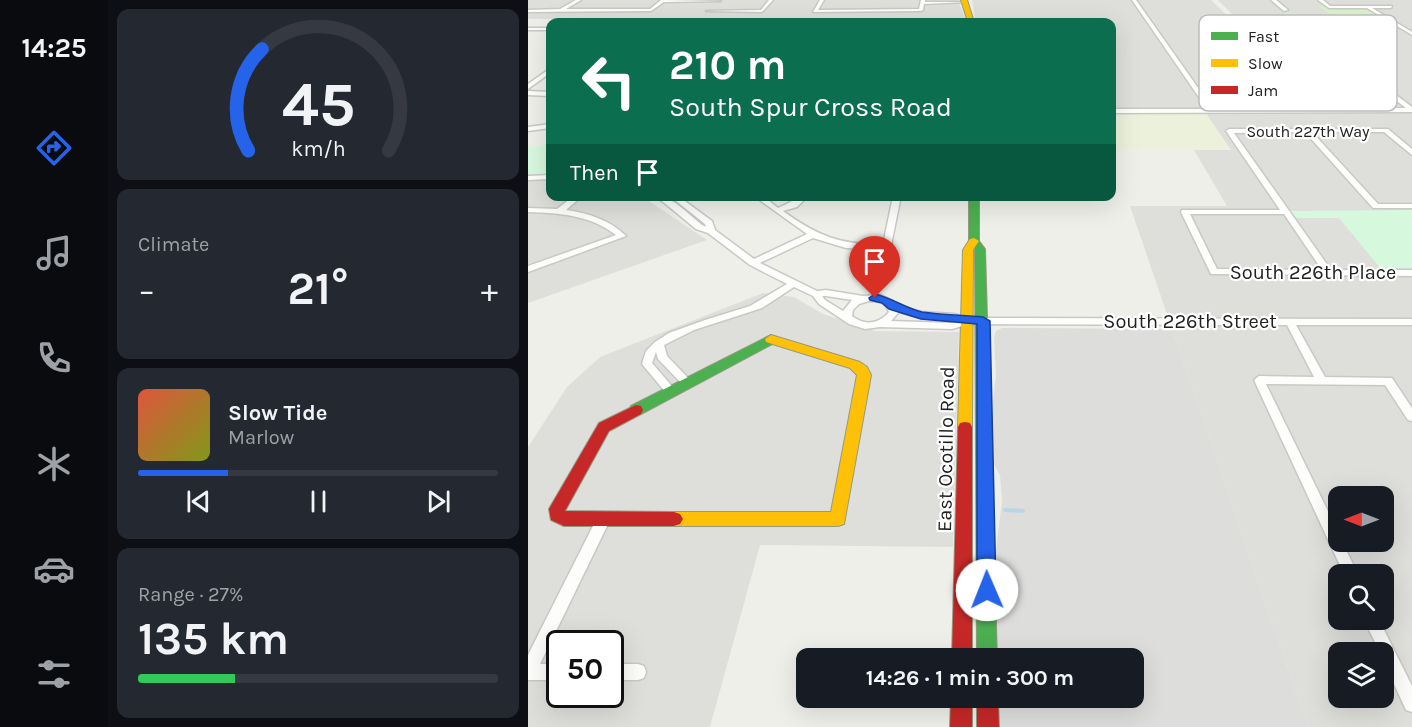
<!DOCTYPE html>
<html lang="en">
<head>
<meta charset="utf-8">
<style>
	body { margin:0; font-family:Karla,sans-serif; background:#242831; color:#f1f3f6; height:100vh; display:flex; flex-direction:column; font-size:22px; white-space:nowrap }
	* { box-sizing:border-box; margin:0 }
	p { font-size:20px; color:#9ea1a6 }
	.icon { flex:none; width:33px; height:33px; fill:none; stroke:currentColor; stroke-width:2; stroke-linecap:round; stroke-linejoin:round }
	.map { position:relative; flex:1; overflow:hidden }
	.panel { display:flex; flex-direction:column; gap:9px; padding:9px; background:#0d0f14; width:420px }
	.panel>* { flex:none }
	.banner { position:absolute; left:18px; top:18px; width:570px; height:183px; border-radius:12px; box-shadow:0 6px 24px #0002; background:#0b6e4f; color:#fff; overflow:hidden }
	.needle { width:39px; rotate:270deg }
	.buttons { position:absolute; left:800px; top:486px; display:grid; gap:12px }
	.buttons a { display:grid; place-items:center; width:66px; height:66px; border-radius:12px; background:#171b24; box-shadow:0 6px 24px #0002; font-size:30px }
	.speed { position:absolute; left:18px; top:630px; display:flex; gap:12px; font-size:30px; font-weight:700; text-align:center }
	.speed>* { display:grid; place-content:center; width:78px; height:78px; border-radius:50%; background:#171b24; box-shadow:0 6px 24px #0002; line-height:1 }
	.speed .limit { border:3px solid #111; border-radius:9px; background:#fff; color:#111 }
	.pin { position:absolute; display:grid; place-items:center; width:51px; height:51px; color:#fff; margin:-62px -26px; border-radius:50% 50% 50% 0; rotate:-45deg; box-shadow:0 0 6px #0007 }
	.pin .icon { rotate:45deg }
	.me { position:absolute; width:66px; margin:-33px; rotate:359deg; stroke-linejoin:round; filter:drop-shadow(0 0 4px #0008) }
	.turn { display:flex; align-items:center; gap:21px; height:126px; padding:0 24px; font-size:27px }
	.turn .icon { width:78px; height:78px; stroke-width:2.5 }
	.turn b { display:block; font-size:42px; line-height:51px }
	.then { display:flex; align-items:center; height:57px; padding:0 24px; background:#0003; gap:12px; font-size:22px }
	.big { font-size:45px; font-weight:700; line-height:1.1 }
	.panel .card { flex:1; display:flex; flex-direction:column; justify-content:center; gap:9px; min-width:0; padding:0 21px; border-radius:12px; background:#242831 }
	.panel .dial { align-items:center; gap:0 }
	.dial svg { height:156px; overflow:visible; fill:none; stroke:#363941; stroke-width:7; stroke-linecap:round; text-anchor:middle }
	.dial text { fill:#f1f3f6; stroke:none }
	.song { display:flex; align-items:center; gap:18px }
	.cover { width:72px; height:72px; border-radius:9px; background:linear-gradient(135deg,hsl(10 70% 55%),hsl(70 70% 35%)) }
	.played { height:6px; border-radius:3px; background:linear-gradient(90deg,#2563eb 25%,#363941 25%) }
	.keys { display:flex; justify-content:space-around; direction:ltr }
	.heat { display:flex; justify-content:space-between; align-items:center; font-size:33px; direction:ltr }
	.charge { height:9px; border-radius:4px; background:linear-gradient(90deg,#34c759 27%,#363941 0) }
	.trip { position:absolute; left:268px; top:648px; width:348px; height:60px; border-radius:12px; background:#171b24; box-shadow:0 6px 24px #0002; font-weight:700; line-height:60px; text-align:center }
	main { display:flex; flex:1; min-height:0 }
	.tab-bar { display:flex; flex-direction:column; width:108px; justify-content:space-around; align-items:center; background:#090b0e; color:#9ea1a6 }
	.tab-bar .icon { width:42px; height:42px }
	.tab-bar .selected { color:#2563eb }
	.tab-bar b { font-size:27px; color:#f1f3f6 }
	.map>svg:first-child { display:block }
	.residential { fill:#dededb; fill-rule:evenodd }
	.religious { fill:#dddddb }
	.farmland { fill:#ecf1dc }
	.grass { fill:#d5f0c6 }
	.park { fill:#d6f8dc }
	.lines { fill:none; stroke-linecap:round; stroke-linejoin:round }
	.stream { stroke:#bad5e6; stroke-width:4 }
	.street-casing { stroke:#c8c8c6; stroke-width:3 }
	.fast-casing { stroke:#949b80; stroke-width:2 }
	.slow-casing { stroke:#949b80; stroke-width:2 }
	.jam-casing { stroke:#949b80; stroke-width:2 }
	.street { fill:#fdfdfc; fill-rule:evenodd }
	.fast { fill:#4caf50; fill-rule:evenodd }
	.slow { fill:#ffc107; fill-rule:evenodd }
	.jam { fill:#c62828; fill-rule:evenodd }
	.route { fill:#2563eb; stroke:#184099; stroke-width:1.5 }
	.labels { text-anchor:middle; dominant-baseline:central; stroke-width:4.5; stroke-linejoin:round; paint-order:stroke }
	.far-street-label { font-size:16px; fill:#212121; stroke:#fff }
	.street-label { font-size:20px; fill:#212121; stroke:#fff }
	.key { fill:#fff; stroke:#bcbcbc; stroke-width:1.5 }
	.key-label { font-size:16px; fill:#212121 }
</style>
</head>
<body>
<main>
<nav class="tab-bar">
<b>14:25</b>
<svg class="icon selected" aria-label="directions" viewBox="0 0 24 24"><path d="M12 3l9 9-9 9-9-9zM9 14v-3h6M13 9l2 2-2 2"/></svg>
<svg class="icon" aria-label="music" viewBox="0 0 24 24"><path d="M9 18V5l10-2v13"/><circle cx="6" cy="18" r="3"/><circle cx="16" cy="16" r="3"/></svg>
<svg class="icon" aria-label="phone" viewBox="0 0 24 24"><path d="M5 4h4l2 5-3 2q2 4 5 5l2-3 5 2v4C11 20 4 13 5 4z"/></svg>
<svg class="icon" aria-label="climate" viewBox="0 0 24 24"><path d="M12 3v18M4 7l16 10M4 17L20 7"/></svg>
<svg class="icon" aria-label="car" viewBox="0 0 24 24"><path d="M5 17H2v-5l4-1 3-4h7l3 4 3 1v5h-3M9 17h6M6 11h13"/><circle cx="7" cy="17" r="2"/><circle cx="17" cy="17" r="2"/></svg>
<svg class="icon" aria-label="filters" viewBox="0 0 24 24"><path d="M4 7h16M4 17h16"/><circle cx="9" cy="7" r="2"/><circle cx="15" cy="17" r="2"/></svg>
</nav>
<section class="panel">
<div class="card dial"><svg viewBox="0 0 100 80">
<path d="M14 69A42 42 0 1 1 86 69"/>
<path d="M14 69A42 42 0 0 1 21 17" stroke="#2563eb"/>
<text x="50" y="56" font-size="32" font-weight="700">45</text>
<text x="50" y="72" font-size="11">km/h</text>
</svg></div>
<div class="card"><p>Climate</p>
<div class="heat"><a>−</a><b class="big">21°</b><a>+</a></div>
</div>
<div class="card">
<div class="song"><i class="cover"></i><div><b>Slow Tide</b><p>Marlow</p></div></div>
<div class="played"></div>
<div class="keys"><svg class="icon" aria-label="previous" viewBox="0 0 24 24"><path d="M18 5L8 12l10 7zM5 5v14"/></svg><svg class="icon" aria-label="pause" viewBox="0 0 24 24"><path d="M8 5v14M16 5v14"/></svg><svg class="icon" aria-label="next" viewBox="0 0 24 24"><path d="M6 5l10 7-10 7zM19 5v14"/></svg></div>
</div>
<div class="card"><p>Range · 27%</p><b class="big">135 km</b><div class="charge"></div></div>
</section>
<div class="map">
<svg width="884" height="727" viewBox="0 0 884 727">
	<rect width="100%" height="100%" fill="#efefea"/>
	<g class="residential">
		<polygon points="0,0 430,0 437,18 420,18 420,22 251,22 253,20 274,19 0,19"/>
		<path d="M444,0H683L785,97L690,0H884V727H780L602,206H699L666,150H702L676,110L584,109V22H448ZM810,496H855V542H810ZM810,574H855V620H810ZM810,652H855V698H810Z"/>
		<polygon points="22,180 22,196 115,197 179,240 0,303 0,181"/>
		<path d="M235,293L266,297L295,314L347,331L431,332L425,547L232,545L182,727H0V447L39,387L72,357ZM32,644H82V694H32Z"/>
	</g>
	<polygon class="religious" points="474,328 644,329 780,727 472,727 471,698 606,698 606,658 470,658 467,557 474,502 472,475 465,463 464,411 468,376 466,338 468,331"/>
	<polygon class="farmland" points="677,112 703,150 584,150 584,113"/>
	<polygon class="grass" points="790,6 836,8 854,18 754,18 758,12 775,15 803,15"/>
	<g class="park">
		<polygon points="22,144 22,175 0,177 0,148"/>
		<polygon points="884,210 884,269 853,269 811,218 767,218 761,211"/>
	</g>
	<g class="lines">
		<polyline class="stream" points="477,510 495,511"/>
		<g class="street-casing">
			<g id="street">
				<polygon points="48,0 53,0 38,9 122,9 133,0 193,1 136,2 123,11 0,12 0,10 32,9"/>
				<polygon points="241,0 245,0 234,12 178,11 233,10"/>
				<polygon points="292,0 296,0 290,10 391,9 393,0 397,0 397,2 439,2 396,4 395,10 393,11 285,12"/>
				<polygon points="604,0 608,0 685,109 878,108 774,28 776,26 884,107 884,112 584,113 584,109 679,109"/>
				<polygon points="743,0 748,0 760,10 756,11"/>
				<polygon points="790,0 795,0 802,6 864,6 863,8 844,8 884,32 884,35 839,8 801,8"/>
				<rect x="0" y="28" width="22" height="2"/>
				<polygon points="20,70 22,70 22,73 0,89 0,84"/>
				<polygon points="0,91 22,92 22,96 0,95"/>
				<polygon points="22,124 22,128 0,131 0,127"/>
				<path d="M701,129H860L884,149V155L856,132H784L850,204H884V208H845L777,132L706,133L803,270H884V276L683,274L653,212L654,210H752L698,131ZM662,214H756L794,270L689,269Z"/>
				<polygon points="22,175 22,179 0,180 0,176"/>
				<path d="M46,196H54L38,210C60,213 82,220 98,236L0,272V266L88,235C62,215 32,213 0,212V208L29,209Z"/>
				<path d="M127,196C145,196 160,214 174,225L178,227L177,224L142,196H150L184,221L187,230L226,259L279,234L226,196H235L250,208C261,204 269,196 280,196L269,207L255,211C291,237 312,244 355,245L365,196H373L362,250L318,248L285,238L232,263L289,291L298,290L335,296L353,295L365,301L368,305L394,312L426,314L440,318L884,319V325H768L797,377L864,378L884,408V421L880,420L857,385L738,384L810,532V542H814L830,574H816L726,380L731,376L786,377L759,325L441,324L424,329L352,327L337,329L321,324L291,304L285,296L266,287L234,308L166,330L136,345L139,356L164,382L163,385H155L130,359L128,352L124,363L148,391L143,395L139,394L114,364L118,351L127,342L141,333L177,320L222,306L259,284L222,265L180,233L168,229L139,205ZM294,296H298L324,300L315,311L297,300ZM341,301C352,301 357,302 361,312C351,324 336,326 324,316L325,310L331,304ZM371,312L393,318L430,321L423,323L363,321Z"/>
				<polygon points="76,513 81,514 83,518 12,664 32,664 32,680 0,680 0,655 71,514"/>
				<polygon points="836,620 851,620 884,686 884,712 878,710 855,660 855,652 852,652"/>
				<polygon points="82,664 110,664 116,666 118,672 116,678 110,680 82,680"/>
			</g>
		</g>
		<g class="fast-casing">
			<g id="fast">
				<polygon points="441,196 451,196 451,241 457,249 469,658 449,658 447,249 441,241"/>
				<polygon points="243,335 249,339 248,342 113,414 103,414 101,410 103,406"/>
			</g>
		</g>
		<g class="slow-casing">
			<g id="slow">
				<polygon points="433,0 439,0 446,22 440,22"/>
				<polygon points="446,238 451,241 445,250 444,427 442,431 432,431 430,427 435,250 442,239"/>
				<polygon points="243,335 332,362 339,367 343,375 316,524 310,526 146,526 140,524 137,519 140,514 146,512 303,512 329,375 322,368 238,342 237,339"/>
			</g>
		</g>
		<g class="jam-casing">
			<g id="jam">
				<polygon points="108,405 113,406 115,410 113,414 81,431 37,511 146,512 152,514 155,519 152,524 146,526 36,526 23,520 21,509 71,423"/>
				<polygon points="437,422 442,423 444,427 444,658 424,658 430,427 432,423"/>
				<polygon points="423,698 444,698 444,727 422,727"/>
				<polygon points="449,698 470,698 471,727 449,727"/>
			</g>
		</g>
		<use href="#street" class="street"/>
		<use href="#fast" class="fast"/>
		<use href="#slow" class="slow"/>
		<use href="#jam" class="jam"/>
	</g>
	<path class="route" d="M347,294C364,298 377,308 394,312C414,315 435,315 455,317L462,321L468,590L465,596L459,599L452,596L449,590V324L393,319L361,309L354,303L342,300L341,298Z"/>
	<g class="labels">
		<g class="far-street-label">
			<text x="780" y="131">South 227th Way</text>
		</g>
		<g class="street-label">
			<text x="785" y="272">South 226th Place</text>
			<text x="662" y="321">South 226th Street</text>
			<text transform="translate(418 449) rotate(-89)">East Ocotillo Road</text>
		</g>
	</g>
	<rect x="671" y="15" width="198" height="96" rx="9" class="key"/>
	<rect x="683" y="32" width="27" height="8" fill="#4caf50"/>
	<rect x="683" y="59" width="27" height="8" fill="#ffc107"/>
	<rect x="683" y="86" width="27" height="8" fill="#c62828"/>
	<g class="key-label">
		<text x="720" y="42">Fast</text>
		<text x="720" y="69">Slow</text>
		<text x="720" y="96">Jam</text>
	</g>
</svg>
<div class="buttons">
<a><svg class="needle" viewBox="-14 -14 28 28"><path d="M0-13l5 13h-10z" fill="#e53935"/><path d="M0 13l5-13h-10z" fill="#9ea1a6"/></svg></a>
<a><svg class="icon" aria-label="search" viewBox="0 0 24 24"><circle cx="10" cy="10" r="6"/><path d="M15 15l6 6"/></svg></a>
<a><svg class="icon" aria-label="layers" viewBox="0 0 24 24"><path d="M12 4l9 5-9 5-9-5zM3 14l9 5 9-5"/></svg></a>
</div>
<div class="speed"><div class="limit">50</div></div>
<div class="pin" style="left:347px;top:298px;background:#d93025"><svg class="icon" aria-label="arrive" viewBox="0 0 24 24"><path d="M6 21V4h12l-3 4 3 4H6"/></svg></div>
<svg class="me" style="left:459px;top:590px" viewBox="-20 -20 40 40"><circle r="19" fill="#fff"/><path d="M0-13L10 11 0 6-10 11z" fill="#2563eb"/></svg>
<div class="trip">14:26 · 1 min · 300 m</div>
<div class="banner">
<div class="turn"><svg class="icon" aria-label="left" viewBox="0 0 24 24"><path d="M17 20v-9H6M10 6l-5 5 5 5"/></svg><div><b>210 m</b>South Spur Cross Road</div></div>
<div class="then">Then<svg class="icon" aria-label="arrive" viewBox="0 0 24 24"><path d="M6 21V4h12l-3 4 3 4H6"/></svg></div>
</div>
</div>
</main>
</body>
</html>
